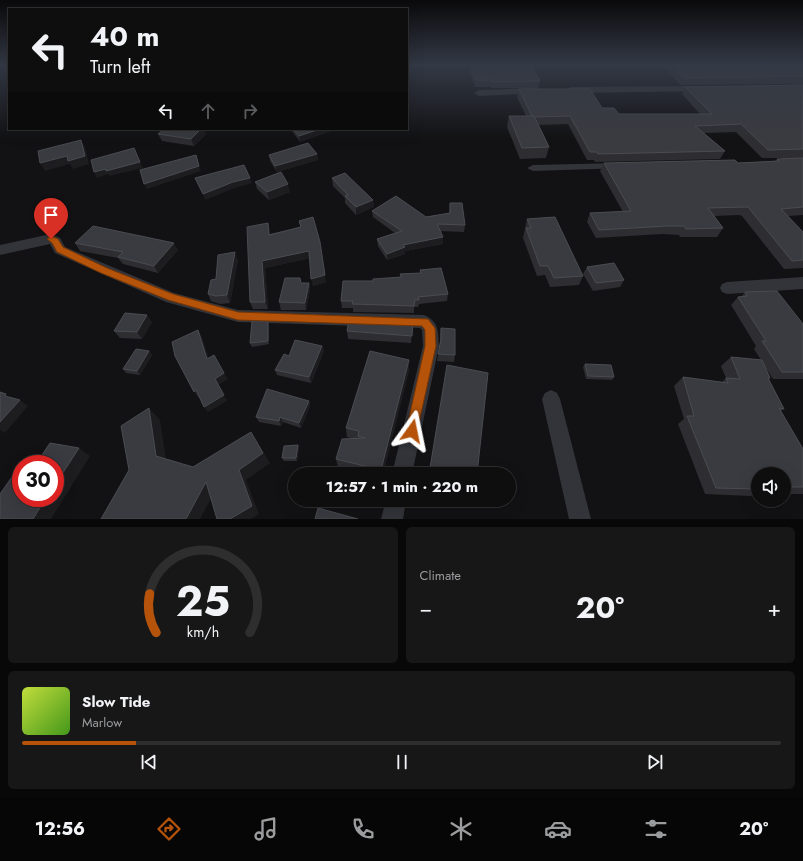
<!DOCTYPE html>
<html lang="en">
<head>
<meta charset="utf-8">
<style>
	body { margin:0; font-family:Jost,sans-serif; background:#171718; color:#f1f3f6; height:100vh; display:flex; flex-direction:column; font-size:15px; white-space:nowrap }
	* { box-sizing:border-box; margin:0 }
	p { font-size:13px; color:#9b9c9e }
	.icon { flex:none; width:22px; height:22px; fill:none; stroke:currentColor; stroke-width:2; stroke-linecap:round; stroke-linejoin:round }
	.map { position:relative; height:519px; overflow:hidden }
	.details { display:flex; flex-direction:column; gap:8px; padding:8px; background:#080808; flex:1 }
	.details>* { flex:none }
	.guide { position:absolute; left:8px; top:8px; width:400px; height:122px; border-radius:0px; box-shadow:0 4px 16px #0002,0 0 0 1px #2e2e2f; background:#0e0e0f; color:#f1f3f6; overflow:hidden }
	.buttons { position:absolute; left:751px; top:467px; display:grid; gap:8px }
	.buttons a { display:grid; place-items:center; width:40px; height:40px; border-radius:50%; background:#0e0e0f; box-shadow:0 4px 16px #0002,0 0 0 1px #2e2e2f; font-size:20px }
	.speed { position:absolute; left:12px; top:455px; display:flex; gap:8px; font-size:20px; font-weight:700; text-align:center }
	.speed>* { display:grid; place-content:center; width:52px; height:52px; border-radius:50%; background:#0e0e0f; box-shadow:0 4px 16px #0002,0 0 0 1px #2e2e2f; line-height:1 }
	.speed .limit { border:6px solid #d22; background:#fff; color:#111 }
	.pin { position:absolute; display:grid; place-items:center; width:34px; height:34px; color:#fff; margin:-41px -17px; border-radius:50% 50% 50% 0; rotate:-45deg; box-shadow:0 0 4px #0007 }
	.pin .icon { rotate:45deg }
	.me { position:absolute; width:44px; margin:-22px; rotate:12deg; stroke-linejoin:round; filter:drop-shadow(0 0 3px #0008) }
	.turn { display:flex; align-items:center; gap:14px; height:84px; padding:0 16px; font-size:18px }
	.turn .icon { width:52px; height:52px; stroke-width:2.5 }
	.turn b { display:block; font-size:28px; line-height:34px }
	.lanes { display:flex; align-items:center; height:38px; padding:0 16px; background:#0003; justify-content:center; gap:20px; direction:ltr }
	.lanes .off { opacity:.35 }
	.big { font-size:30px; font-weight:700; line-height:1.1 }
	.details .widget { flex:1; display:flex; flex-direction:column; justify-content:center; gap:6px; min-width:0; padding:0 14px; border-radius:6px; background:#171718 }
	.details .dial { align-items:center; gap:0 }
	.dial svg { height:104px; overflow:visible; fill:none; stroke:#2e2e2f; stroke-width:7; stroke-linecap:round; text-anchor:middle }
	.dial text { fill:#f1f3f6; stroke:none }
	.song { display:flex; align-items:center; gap:12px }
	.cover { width:48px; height:48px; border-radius:6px; background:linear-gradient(135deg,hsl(70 70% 55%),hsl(100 70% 35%)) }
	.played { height:4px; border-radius:2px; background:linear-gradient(90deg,#b45309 15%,#2e2e2f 15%) }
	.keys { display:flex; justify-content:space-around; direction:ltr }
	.heat { display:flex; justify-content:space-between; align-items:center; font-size:22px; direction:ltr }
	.details .tiles { flex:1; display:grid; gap:8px; grid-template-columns:1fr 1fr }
	.widget:last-child { grid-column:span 2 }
	.trip { position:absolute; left:288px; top:467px; width:228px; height:40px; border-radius:20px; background:#0e0e0f; box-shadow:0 4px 16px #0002,0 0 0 1px #2e2e2f; font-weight:700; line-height:40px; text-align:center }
	.tabs { display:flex; height:64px; justify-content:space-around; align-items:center; background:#060606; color:#9b9c9e }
	.tabs .icon { width:28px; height:28px }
	.tabs .on { color:#b45309 }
	.tabs b { font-size:18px; color:#f1f3f6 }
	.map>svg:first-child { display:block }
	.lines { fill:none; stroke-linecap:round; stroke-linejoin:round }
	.minor { fill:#333439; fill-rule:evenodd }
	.wall { fill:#2e2e32 }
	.shaded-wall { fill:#1d1d20 }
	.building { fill:#3a3b40; stroke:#4a4c52 }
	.route { fill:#b45309; stroke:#753606 }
</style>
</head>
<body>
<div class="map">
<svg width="803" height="519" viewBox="0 0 803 519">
	<rect width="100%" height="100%" fill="#121214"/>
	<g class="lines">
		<g class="minor">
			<polygon points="703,86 708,89 706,91 571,93 566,90 571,87"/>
			<polygon points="537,88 542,91 540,93 479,96 474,93 479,90"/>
			<polygon points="621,163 627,166 625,168 533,171 527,168 533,165"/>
			<path d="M51,234L60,238L65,247L174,293L238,310L424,315C439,321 438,332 439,346L412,474H392L423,346L422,330L420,328L238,322L166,302L55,253L50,244L0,255V245Z"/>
			<polygon points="803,277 803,289 727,294 722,292 720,288 722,284 727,282"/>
			<polygon points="551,390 557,393 560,399 591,519 569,519 542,399 545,393"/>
			<polygon points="386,500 406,500 403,519 381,519"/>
		</g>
	</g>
	<g class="wall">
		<polygon points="468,66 532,66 540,81 538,88 491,88 490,87 475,87"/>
		<polygon points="664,66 803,66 803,84 680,85"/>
		<polygon points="803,85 803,158 762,158 736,132 704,133 725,151 720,159 595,162 594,160 587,160 568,124 539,125 549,147 546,158 520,159 507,127 509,116 526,116 517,97 519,89 602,108 619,114 700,114 682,94 685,87"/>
		<polygon points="291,129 336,129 300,142 292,131"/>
		<polygon points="158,134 206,134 194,146 162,141"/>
		<polygon points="317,154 318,160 277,172 270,161 269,155"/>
		<polygon points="803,158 803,215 788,216 803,232 803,268 784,269 742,216 739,215 714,216 723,228 717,237 680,237 679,235 662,234 596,238 587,222 590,213 623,212 600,171 604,163 738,163 775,161 777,159"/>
		<polygon points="332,178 373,200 374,207 356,215 345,203 345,198 333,186"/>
		<polygon points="255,182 290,192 269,200 257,189"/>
		<polygon points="450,203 465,225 464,232 440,231 443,237 443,244 405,251 405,254 387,260 378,246 377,239 395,233 373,217 372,211 426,217 449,213"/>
		<polygon points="527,219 583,276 579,285 550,287 545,275 537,276 523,238"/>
		<polygon points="268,223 270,234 301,227 326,282 313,286 310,258 265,268 268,309 253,309 250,302"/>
		<polygon points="75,243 178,250 158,273 123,264 118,258 80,251"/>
		<polygon points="238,260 230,303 220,304 211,301 208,294 216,279"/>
		<polygon points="587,267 624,280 620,287 593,291 583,274"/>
		<polygon points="420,270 448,294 447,301 419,304 418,307 414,307 414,313 353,312 353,308 342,308 341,301 373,281 400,277 400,274 420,273"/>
		<polygon points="309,283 310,290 306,310 281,310 279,302"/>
		<polygon points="745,292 803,324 803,379 773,379 764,365 770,378 768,379 784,409 781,411 803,449 803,494 784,494 784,474 758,474 758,494 756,494 751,496 705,494 678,424 684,419 674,386 683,377 722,382 726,378 721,366 731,357 761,360 754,349 756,346 731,305 738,297 741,297"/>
		<polygon points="268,321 269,325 269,344 252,347 250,343"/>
		<polygon points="152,322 142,339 120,338 114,331"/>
		<polygon points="413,322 411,343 348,339 347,331"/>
		<polygon points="441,328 455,355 454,362 437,361 440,344 440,335"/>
		<polygon points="322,346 324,351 311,383 277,375 275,370 289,356"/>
		<polygon points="149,351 152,355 140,375 126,373 123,369"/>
		<polygon points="409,360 409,370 383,474 366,474 338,467 336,459 356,439 347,437 346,428"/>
		<polygon points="585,364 614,377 612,380 586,379 583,367"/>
		<polygon points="309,401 310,406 301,428 283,422 281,426 259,422 256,417"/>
		<polygon points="298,445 299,448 297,461 284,461 282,458"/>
		<polygon points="465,500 473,500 472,502"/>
	</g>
	<g class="shaded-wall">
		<polygon points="201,129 205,129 206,134 194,146 191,139"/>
		<polygon points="320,129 336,129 300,142 299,136"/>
		<polygon points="81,140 85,147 89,164 73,169 70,164 45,171 40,163 67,156"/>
		<polygon points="134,148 143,168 109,176 108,174 97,178 94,172"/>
		<polygon points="317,154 318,160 277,172 275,166"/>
		<polygon points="196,155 201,171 147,189 144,184"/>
		<polygon points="250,178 252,183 235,188 205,200 203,194 233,182"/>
		<polygon points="288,184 290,192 269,200 267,192"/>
		<polygon points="373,200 374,207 356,215 356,207"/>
		<polygon points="268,223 270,231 271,242 269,235"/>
		<polygon points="443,237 443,244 405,251 405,254 387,260 387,254 403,245"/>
		<polygon points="320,242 326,282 313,286 311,279"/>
		<polygon points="174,243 178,250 158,273 154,266"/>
		<polygon points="309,251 311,258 265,268 268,309 265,302 262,261"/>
		<polygon points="235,252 238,260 230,303 227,295"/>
		<polygon points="309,283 310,290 306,310 305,303"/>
		<polygon points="147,315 152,322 142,339 137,332"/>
		<polygon points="268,321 269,325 269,344 268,341"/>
		<polygon points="198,330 202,337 211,365 207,359"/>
		<polygon points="322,346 324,351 311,383 309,377"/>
		<polygon points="149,351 152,355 140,375 137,371"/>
		<polygon points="409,360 409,370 383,474 381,474 381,470"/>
		<polygon points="224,373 228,379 218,385 227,401 208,412 204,407 215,379"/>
		<polygon points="196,390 200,396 198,398 194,392"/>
		<polygon points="20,400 28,406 5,433 0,430 0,422"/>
		<polygon points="309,401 310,406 301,428 299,423"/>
		<polygon points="149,408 160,420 167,466 156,456"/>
		<polygon points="280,417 283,422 281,426 279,421"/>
		<polygon points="251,432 270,463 246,480 259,514 251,519 230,519 239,470"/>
		<polygon points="298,445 299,448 297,461 296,458"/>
		<polygon points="79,448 90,456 51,519 33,519 46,498 55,498 55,485"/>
		<polygon points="206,482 215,491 200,519 186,519"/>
	</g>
	<g class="building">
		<polygon points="471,66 532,66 540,81 492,82 491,80 476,80"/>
		<polygon points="674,66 803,66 803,76 684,78"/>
		<polygon points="803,85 803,149 768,150 741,124 695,126 725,151 598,154 597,152 590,152 570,116 535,117 534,116 532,116 519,89 590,89 602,108 614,108 619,114 712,114 685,87"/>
		<polygon points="509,116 534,116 549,147 522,148"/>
		<polygon points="164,129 201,129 191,139 158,134"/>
		<polygon points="293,129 320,129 299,136"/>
		<polygon points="81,140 85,156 68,161 67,156 40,163 38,151"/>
		<polygon points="308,143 317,154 275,166 269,155"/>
		<polygon points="134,148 140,162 106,171 106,169 94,172 91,160"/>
		<polygon points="196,155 199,166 144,184 140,170"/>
		<polygon points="803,158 803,207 781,209 803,232 803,260 792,261 748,207 745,207 708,208 723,228 686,229 684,226 667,226 599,230 590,213 631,211 604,163 735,160 738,163 779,161 777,159"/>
		<polygon points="244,165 250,178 233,182 203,194 195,178"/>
		<polygon points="281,172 288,184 267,192 255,182"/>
		<polygon points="345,173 373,200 356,207 345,196 348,195 332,178"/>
		<polygon points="396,196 426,217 450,213 450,203 462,203 465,225 437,224 443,237 403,245 405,247 387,254 377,239 402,231 372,211"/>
		<polygon points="313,217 320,242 325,275 311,279 309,251 262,261 265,302 250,302 247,227 268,223 269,235 301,227 299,221"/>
		<polygon points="555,217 583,276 554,278 548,266 540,266 526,228 531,228 527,219"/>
		<polygon points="93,226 174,243 154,266 118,257 123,252 75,243"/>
		<polygon points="235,252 227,295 216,296 208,294 211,280 216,279 218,255"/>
		<polygon points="614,263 624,280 596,283 587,267"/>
		<polygon points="441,268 448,294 418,297 419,300 415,300 414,306 352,304 353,301 341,301 343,281 373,281 373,279 402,277 400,274 421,273 420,270"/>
		<polygon points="285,278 300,278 301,283 309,283 305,303 279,302"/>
		<polygon points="777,291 803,324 803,372 782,372 762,341 766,341 738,297 747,296 745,292"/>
		<polygon points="125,313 147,315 137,332 114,331"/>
		<polygon points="349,320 413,322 412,336 347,331"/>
		<polygon points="252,321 268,321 268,341 250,343"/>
		<polygon points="441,328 455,329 455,355 438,354 441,339"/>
		<polygon points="198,330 207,359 214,355 224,373 215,379 224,395 204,407 196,390 194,392 175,356 172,342"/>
		<polygon points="295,340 322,346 309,377 275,370 284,354 289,356"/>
		<polygon points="136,349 149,351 137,371 123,369"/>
		<polygon points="370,351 409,360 381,470 336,459 342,439 365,438 358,436 359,431 346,428"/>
		<polygon points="731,357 762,360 770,378 768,378 784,409 779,408 803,449 803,487 784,487 784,474 758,474 758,489 716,488 687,416 694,416 683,377 728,383 726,378 740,379"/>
		<polygon points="585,364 611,365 614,377 588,376"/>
		<polygon points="447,365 488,373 477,474 429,474"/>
		<polygon points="267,389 309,401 299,423 280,417 279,421 256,417"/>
		<polygon points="0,392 6,394 5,396 20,400 0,422"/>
		<polygon points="149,408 156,456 193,467 251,432 263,453 239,470 252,506 230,519 217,519 206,482 186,519 101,519 129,470 121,426"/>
		<polygon points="50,443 79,448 55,485 55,464 21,464 25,458 38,461"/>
		<polygon points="298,445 296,458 282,458 284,446"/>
		<polygon points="21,464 21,498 46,498 33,519 0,519 0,494"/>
		<polygon points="318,508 358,519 315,519"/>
	</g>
	<linearGradient id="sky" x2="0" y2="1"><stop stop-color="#0a0a0b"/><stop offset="0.47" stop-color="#333945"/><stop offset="1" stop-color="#333945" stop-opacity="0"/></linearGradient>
	<rect width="803" height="139" fill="url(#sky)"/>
	<polygon class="route" points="51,236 58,239 63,247 107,268 173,294 238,312 428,319 435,328 436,346 416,436 412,437 407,436 406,431 425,346 425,330 422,326 238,320 168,300 101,273 57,252 52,243 47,239"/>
</svg>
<div class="buttons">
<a><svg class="icon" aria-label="sound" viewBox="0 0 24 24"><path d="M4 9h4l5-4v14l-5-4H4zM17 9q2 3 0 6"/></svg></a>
</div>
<div class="speed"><div class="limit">30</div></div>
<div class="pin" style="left:51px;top:239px;background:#d93025"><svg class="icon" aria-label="arrive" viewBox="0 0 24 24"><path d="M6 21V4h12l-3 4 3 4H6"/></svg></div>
<svg class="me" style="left:412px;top:431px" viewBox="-20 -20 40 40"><path d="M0-17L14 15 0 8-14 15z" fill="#b45309" stroke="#fff" stroke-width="4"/></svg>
<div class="trip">12:57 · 1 min · 220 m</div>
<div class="guide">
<div class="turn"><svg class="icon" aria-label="left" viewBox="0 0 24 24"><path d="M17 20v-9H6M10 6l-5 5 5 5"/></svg><div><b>40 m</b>Turn left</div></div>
<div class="lanes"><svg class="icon" aria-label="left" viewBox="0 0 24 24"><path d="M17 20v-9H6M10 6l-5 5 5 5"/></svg><svg class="icon off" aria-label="ahead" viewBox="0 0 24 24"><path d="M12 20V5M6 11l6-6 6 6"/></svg><svg class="icon off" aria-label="right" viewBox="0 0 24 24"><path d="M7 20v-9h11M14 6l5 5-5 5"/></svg></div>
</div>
</div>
<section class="details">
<div class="tiles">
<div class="widget dial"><svg viewBox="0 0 100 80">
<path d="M14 69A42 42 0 1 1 86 69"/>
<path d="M14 69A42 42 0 0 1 9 39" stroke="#b45309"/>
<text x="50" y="56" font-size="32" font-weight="700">25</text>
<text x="50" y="72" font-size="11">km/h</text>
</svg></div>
<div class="widget"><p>Climate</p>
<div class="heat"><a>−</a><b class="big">20°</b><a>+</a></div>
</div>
<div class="widget">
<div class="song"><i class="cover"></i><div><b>Slow Tide</b><p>Marlow</p></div></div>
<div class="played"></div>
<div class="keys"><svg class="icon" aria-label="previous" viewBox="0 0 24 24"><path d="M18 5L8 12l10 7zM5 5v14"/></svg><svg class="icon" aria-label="pause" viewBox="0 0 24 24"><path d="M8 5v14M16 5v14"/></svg><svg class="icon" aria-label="next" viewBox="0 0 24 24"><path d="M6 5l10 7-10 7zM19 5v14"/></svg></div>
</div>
</div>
</section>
<nav class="tabs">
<b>12:56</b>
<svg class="icon on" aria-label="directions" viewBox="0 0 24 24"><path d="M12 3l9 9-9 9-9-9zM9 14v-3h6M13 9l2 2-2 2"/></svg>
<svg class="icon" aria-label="music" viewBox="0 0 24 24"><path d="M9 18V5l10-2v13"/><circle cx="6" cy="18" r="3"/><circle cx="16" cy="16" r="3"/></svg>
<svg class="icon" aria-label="phone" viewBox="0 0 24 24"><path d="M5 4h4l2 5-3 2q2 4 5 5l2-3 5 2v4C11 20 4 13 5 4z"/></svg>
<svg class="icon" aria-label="climate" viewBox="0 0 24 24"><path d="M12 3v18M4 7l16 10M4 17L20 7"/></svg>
<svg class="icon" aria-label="car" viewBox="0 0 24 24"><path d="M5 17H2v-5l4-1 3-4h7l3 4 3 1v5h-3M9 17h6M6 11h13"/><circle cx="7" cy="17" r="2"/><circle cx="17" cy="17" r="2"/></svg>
<svg class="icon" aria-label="filters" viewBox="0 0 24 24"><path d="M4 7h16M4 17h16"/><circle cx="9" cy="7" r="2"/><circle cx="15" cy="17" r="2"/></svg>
<b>20°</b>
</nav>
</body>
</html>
